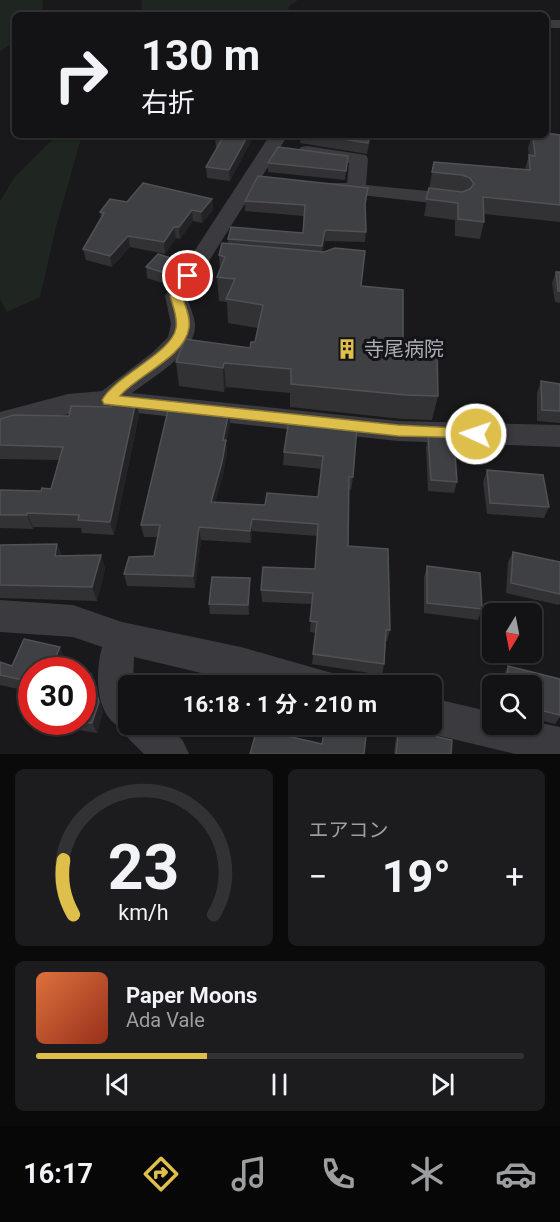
<!DOCTYPE html>
<html lang="ja">
<head>
<meta charset="utf-8">
<style>
	body { margin:0; font-family:Roboto,"Noto Sans JP",sans-serif; background:#1c1b1d; color:#f1f3f6; height:100vh; display:flex; flex-direction:column; font-size:22px; white-space:nowrap }
	* { box-sizing:border-box; margin:0 }
	p { font-size:20px; color:#9d9ea0 }
	.icon { flex:none; width:33px; height:33px; fill:none; stroke:currentColor; stroke-width:2; stroke-linecap:round; stroke-linejoin:round }
	.map { position:relative; height:754px; overflow:hidden }
	.sheet { display:flex; flex-direction:column; gap:15px; padding:15px; background:#0a0a0b; flex:1 }
	.sheet>* { flex:none }
	.banner { position:absolute; left:12px; top:12px; width:537px; height:126px; border-radius:9px; box-shadow:0 2px 4px #0004,0 0 0 2px #323234; background:#131214; color:#f1f3f6; overflow:hidden }
	.needle { width:39px; rotate:190deg }
	.tools { position:absolute; left:482px; top:603px; display:grid; gap:12px }
	.tools a { display:grid; place-items:center; width:60px; height:60px; border-radius:9px; background:#131214; box-shadow:0 2px 4px #0004,0 0 0 2px #323234; font-size:30px }
	.speed { position:absolute; left:18px; top:657px; display:flex; gap:12px; font-size:30px; font-weight:700; text-align:center }
	.speed>* { display:grid; place-content:center; width:78px; height:78px; border-radius:50%; background:#131214; box-shadow:0 2px 4px #0004,0 0 0 2px #323234; line-height:1 }
	.speed .limit { border:9px solid #d22; background:#fff; color:#111 }
	.pin { position:absolute; display:grid; place-items:center; width:51px; height:51px; color:#fff; margin:-26px; border:3px solid #fff; border-radius:50%; box-shadow:0 2px 6px #0007 }
	.me { position:absolute; width:66px; margin:-33px; rotate:273deg; stroke-linejoin:round; filter:drop-shadow(0 0 4px #0008) }
	.turn { display:flex; align-items:center; gap:21px; height:126px; padding:0 30px; font-size:27px }
	.turn .icon { width:78px; height:78px; stroke-width:2.5 }
	.turn b { display:block; font-size:42px; line-height:51px }
	.big { font-size:45px; font-weight:700; line-height:1.1 }
	.sheet .widget { flex:1; display:flex; flex-direction:column; justify-content:center; gap:9px; min-width:0; padding:0 21px; border-radius:9px; background:#1c1b1d }
	.sheet .dial { align-items:center; gap:0 }
	.dial svg { height:156px; overflow:visible; fill:none; stroke:#323234; stroke-width:7; stroke-linecap:round; text-anchor:middle }
	.dial text { fill:#f1f3f6; stroke:none }
	.song { display:flex; align-items:center; gap:18px }
	.cover { width:72px; height:72px; border-radius:9px; background:linear-gradient(135deg,hsl(20 70% 55%),hsl(10 70% 35%)) }
	.played { height:6px; border-radius:3px; background:linear-gradient(90deg,#debf4c 35%,#323234 35%) }
	.keys { display:flex; justify-content:space-around; direction:ltr }
	.heat { display:flex; justify-content:space-between; align-items:center; font-size:33px; direction:ltr }
	.sheet .tiles { flex:1; display:grid; gap:15px; grid-template-columns:1fr 1fr }
	.widget:last-child { grid-column:span 2 }
	.trip { position:absolute; left:118px; top:675px; width:324px; height:60px; border-radius:9px; background:#131214; box-shadow:0 2px 4px #0004,0 0 0 2px #323234; font-weight:700; line-height:60px; text-align:center }
	.dock { display:flex; height:96px; justify-content:space-around; align-items:center; background:#080708; color:#9d9ea0 }
	.dock .icon { width:42px; height:42px }
	.dock .selected { color:#debf4c }
	.dock b { font-size:27px; color:#f1f3f6 }
	.map>svg:first-child { display:block }
	.green { fill:#1f2520 }
	.lines { fill:none; stroke-linecap:round; stroke-linejoin:round }
	.minor { fill:#3a3a3f; fill-rule:evenodd }
	.wall { fill:#323235 }
	.shaded-wall { fill:#232224 }
	.building { fill:#3f4043; stroke:#505155; stroke-width:1.5 }
	.route { fill:#debf4c; stroke:#907c31; stroke-width:1.5 }
	.labels { text-anchor:middle; dominant-baseline:central; stroke-width:6; stroke-linejoin:round; paint-order:stroke }
	.poi-label { font-size:20px; fill:#acaeb8; stroke:#141315; text-anchor:start }
</style>
</head>
<body>
<div class="map">
<svg width="560" height="754" viewBox="0 0 560 754">
	<rect width="100%" height="100%" fill="#19181a"/>
	<g class="green">
		<polygon points="0,0 43,0 42,15 15,15 15,42 0,51"/>
		<polygon points="142,0 298,0 289,6 288,15 141,15"/>
		<polygon points="57,135 82,135 56,227 40,297 7,312 0,299 0,201 14,178"/>
	</g>
	<g class="lines">
		<g class="minor">
			<rect x="546" y="20" width="14" height="8"/>
			<path d="M270,135H288L187,296C189,306 194,314 195,324C197,353 152,377 132,393L398,421L560,425V447L398,441L109,410L68,414L0,432V412L68,394L102,391L153,352L168,337L171,324L165,296Z"/>
			<polygon points="307,146 366,155 368,159 366,185 458,194 465,196 468,200 465,204 458,206 326,191 323,187 326,183 347,183 349,163 301,155 298,151 301,147"/>
			<path d="M0,600L73,605L122,622L241,647L332,673L337,686H256L134,657L133,686H129V724H167L183,741L189,754H144L127,737L124,729C94,717 95,673 102,647L73,637L0,632Z"/>
			<polygon points="432,698 492,712 492,724 531,724 531,721 560,727 560,754 515,754 432,734 419,729 417,724 432,724"/>
		</g>
	</g>
	<g class="wall">
		<polygon points="217,135 254,135 230,181 207,178 206,167 217,149 216,149 215,138"/>
		<polygon points="301,135 377,135 377,137 371,137 367,154 300,143"/>
		<polygon points="532,135 560,135 560,222 484,214 484,222 480,239 455,236 455,220 424,216 434,162 525,169 529,155 528,148"/>
		<polygon points="268,163 347,165 345,180 268,172"/>
		<polygon points="367,198 365,208 366,232 365,242 325,241 323,252 362,286 403,340 438,396 432,420 402,419 290,407 290,393 226,387 224,392 179,386 176,362 250,348 255,342 258,328 228,323 227,302 219,301 217,277 220,270 219,255 228,244 228,239 303,233 304,216 245,211 245,201"/>
		<polygon points="212,199 213,210 202,223 193,221 180,239 176,238 165,254 130,247 112,267 86,260 83,249 101,217 100,212 127,202"/>
		<polygon points="177,260 178,271 169,285 147,278 146,267"/>
		<polygon points="556,272 560,272 560,303 555,302 552,283"/>
		<polygon points="541,381 560,384 560,423 537,421 537,393"/>
		<polygon points="136,401 139,415 114,535 82,533 81,528 33,527 33,529 0,528 0,490 41,491 51,489 59,460 0,459 0,419 69,416"/>
		<polygon points="229,412 230,425 226,443 227,453 223,475 215,502 265,505 318,497 322,469 283,465 284,452 289,419 353,477 351,490 349,489 348,546 390,630 387,641 385,641 384,664 382,675 312,664 316,633 310,632 312,604 262,602 261,590 315,569 317,536 252,531 251,543 201,540 195,588 127,586 124,574 154,556 157,537 144,537 141,525"/>
		<polygon points="428,436 457,482 454,493 428,491 426,448"/>
		<polygon points="487,470 549,507 544,518 487,514 483,482"/>
		<polygon points="57,544 62,556 101,555 105,569 97,601 0,598 0,545"/>
		<polygon points="513,552 560,562 560,603 559,605 506,593 508,562"/>
		<polygon points="427,566 482,609 478,620 424,613 424,577"/>
		<polygon points="250,578 250,589 249,615 210,614 209,604"/>
		<polygon points="65,658 61,670 32,670 32,692 0,685 0,662 12,666"/>
		<polygon points="508,666 560,679 560,717 555,724 531,718 531,686 502,686 503,676"/>
		<polygon points="96,685 103,712 97,733 46,725 44,722 82,722"/>
		<polygon points="399,728 451,754 394,754 396,736"/>
	</g>
	<g class="shaded-wall">
		<polygon points="248,135 254,135 230,181 229,170"/>
		<polygon points="370,135 371,135 371,137 367,154"/>
		<polygon points="212,199 213,210 202,223 201,212"/>
		<polygon points="192,210 193,221 180,239 179,227"/>
		<polygon points="174,227 176,238 165,254 164,242"/>
		<polygon points="325,230 325,241 322,257 322,246"/>
		<polygon points="128,236 130,247 112,267 110,256"/>
		<polygon points="177,260 178,271 169,285 168,274"/>
		<polygon points="224,363 226,387 224,392 223,368"/>
		<polygon points="136,401 139,415 114,535 110,522"/>
		<polygon points="229,412 230,425 226,443 227,453 223,475 212,514 211,502"/>
		<polygon points="27,513 33,527 33,529 27,515"/>
		<polygon points="252,519 252,531 251,543 250,531"/>
		<polygon points="199,527 201,540 195,588 193,576"/>
		<polygon points="57,544 63,558 55,556"/>
		<polygon points="101,555 105,569 97,601 92,587"/>
		<polygon points="250,578 250,589 249,615 248,605"/>
		<polygon points="60,647 65,658 60,670 51,668"/>
		<polygon points="91,674 96,685 103,712 97,733 92,723"/>
	</g>
	<g class="building">
		<polygon points="546,133 560,135 560,205 483,197 484,222 458,219 458,203 426,199 429,188 462,192 470,189 474,184 470,178 462,175 432,172 434,162 530,170 529,155 535,156 533,135 546,135"/>
		<polygon points="217,135 248,135 229,170 206,167 222,139 215,138"/>
		<polygon points="316,135 370,135 368,143"/>
		<polygon points="278,147 348,156 346,171 268,163"/>
		<polygon points="258,176 368,188 365,203 366,232 325,230 322,246 228,239 231,227 303,233 305,205 245,201"/>
		<polygon points="143,183 212,199 201,212 192,210 179,227 174,227 164,242 128,236 110,256 83,249 104,213 100,212 110,199 127,202"/>
		<polygon points="222,243 324,252 335,248 365,251 361,286 403,290 403,340 437,346 438,396 406,395 291,384 291,369 224,363 223,368 176,362 185,339 250,348 251,342 255,342 263,305 226,299 235,279 217,277 225,257 219,255"/>
		<polygon points="158,254 177,260 168,274 146,267"/>
		<polygon points="556,272 560,272 560,291 558,291"/>
		<polygon points="541,381 560,384 560,411 542,410"/>
		<polygon points="112,400 136,401 110,522 78,520 79,515 27,513 27,515 0,515 0,490 41,491 42,488 51,489 63,447 0,445 0,419 14,415 69,416 71,406 111,407"/>
		<polygon points="169,406 229,412 223,440 226,440 222,462 211,502 265,505 267,493 318,497 323,456 284,452 289,419 357,426 353,477 349,477 348,546 388,549 390,630 386,630 384,664 313,654 317,622 310,621 313,593 261,590 263,567 315,569 318,524 252,519 250,531 199,527 193,576 124,574 129,557 154,556 160,525 141,525"/>
		<polygon points="428,436 454,438 457,482 431,480"/>
		<polygon points="487,470 543,475 549,507 490,503"/>
		<polygon points="57,544 55,556 101,555 92,587 0,585 0,545"/>
		<polygon points="513,552 560,562 560,594 511,583"/>
		<polygon points="427,566 480,573 482,609 427,603"/>
		<polygon points="212,577 250,578 248,605 209,604"/>
		<polygon points="24,639 60,647 51,668 67,670 32,670 32,682 0,675 0,662 12,666"/>
		<polygon points="508,666 560,679 560,715 531,708 531,686 507,686"/>
		<polygon points="82,673 91,674 99,702 92,723 80,722 82,722"/>
		<polygon points="325,726 366,736 364,754 250,754 257,729 322,744"/>
		<polygon points="399,728 452,740 451,754 396,754"/>
	</g>
	<path class="route" d="M188,272L194,276L182,296C185,306 191,317 189,328C185,357 136,376 120,396L398,425L476,429L481,430L483,434L481,438L398,436L104,404L102,400C116,375 172,353 176,328C178,318 173,306 170,296L184,273Z"/>
	<defs>
		<g id="building-bare" transform="scale(1.62)"><path d="M-4-6H4V6H1V3H-1V6H-4ZM-2.5-4.3h1.7v1.8h-1.7ZM.8-4.3h1.7v1.8H.8ZM-2.5-1h1.7V.8h-1.7ZM.8-1h1.7V.8H.8Z" fill="#debf4c" stroke="#141315" stroke-width="2.5" paint-order="stroke"/></g>
	</defs>
	<g fill-rule="evenodd">
		<use href="#building-bare" x="347" y="349"/>
	</g>
	<g class="labels">
		<g class="poi-label">
			<text x="364" y="349">寺尾病院</text>
		</g>
	</g>
</svg>
<div class="tools">
<a><svg class="needle" viewBox="-14 -14 28 28"><path d="M0-13l5 13h-10z" fill="#e53935"/><path d="M0 13l5-13h-10z" fill="#9d9ea0"/></svg></a>
<a><svg class="icon" aria-label="search" viewBox="0 0 24 24"><circle cx="10" cy="10" r="6"/><path d="M15 15l6 6"/></svg></a>
</div>
<div class="speed"><div class="limit">30</div></div>
<div class="pin" style="left:188px;top:276px;background:#d93025"><svg class="icon" aria-label="arrive" viewBox="0 0 24 24"><path d="M6 21V4h12l-3 4 3 4H6"/></svg></div>
<svg class="me" style="left:476px;top:434px" viewBox="-20 -20 40 40"><circle r="17" fill="#debf4c" stroke="#fff" stroke-width="3"/><path d="M0-11L8 9 0 5-8 9z" fill="#fff"/></svg>
<div class="trip">16:18 · 1 分 · 210 m</div>
<div class="banner">
<div class="turn"><svg class="icon" aria-label="right" viewBox="0 0 24 24"><path d="M7 20v-9h11M14 6l5 5-5 5"/></svg><div><b>130 m</b>右折</div></div>
</div>
</div>
<section class="sheet">
<div class="tiles">
<div class="widget dial"><svg viewBox="0 0 100 80">
<path d="M14 69A42 42 0 1 1 86 69"/>
<path d="M14 69A42 42 0 0 1 9 41" stroke="#debf4c"/>
<text x="50" y="56" font-size="32" font-weight="700">23</text>
<text x="50" y="72" font-size="11">km/h</text>
</svg></div>
<div class="widget"><p>エアコン</p>
<div class="heat"><a>−</a><b class="big">19°</b><a>+</a></div>
</div>
<div class="widget">
<div class="song"><i class="cover"></i><div><b>Paper Moons</b><p>Ada Vale</p></div></div>
<div class="played"></div>
<div class="keys"><svg class="icon" aria-label="previous" viewBox="0 0 24 24"><path d="M18 5L8 12l10 7zM5 5v14"/></svg><svg class="icon" aria-label="pause" viewBox="0 0 24 24"><path d="M8 5v14M16 5v14"/></svg><svg class="icon" aria-label="next" viewBox="0 0 24 24"><path d="M6 5l10 7-10 7zM19 5v14"/></svg></div>
</div>
</div>
</section>
<nav class="dock">
<b>16:17</b>
<svg class="icon selected" aria-label="directions" viewBox="0 0 24 24"><path d="M12 3l9 9-9 9-9-9zM9 14v-3h6M13 9l2 2-2 2"/></svg>
<svg class="icon" aria-label="music" viewBox="0 0 24 24"><path d="M9 18V5l10-2v13"/><circle cx="6" cy="18" r="3"/><circle cx="16" cy="16" r="3"/></svg>
<svg class="icon" aria-label="phone" viewBox="0 0 24 24"><path d="M5 4h4l2 5-3 2q2 4 5 5l2-3 5 2v4C11 20 4 13 5 4z"/></svg>
<svg class="icon" aria-label="climate" viewBox="0 0 24 24"><path d="M12 3v18M4 7l16 10M4 17L20 7"/></svg>
<svg class="icon" aria-label="car" viewBox="0 0 24 24"><path d="M5 17H2v-5l4-1 3-4h7l3 4 3 1v5h-3M9 17h6M6 11h13"/><circle cx="7" cy="17" r="2"/><circle cx="17" cy="17" r="2"/></svg>
</nav>
</body>
</html>
